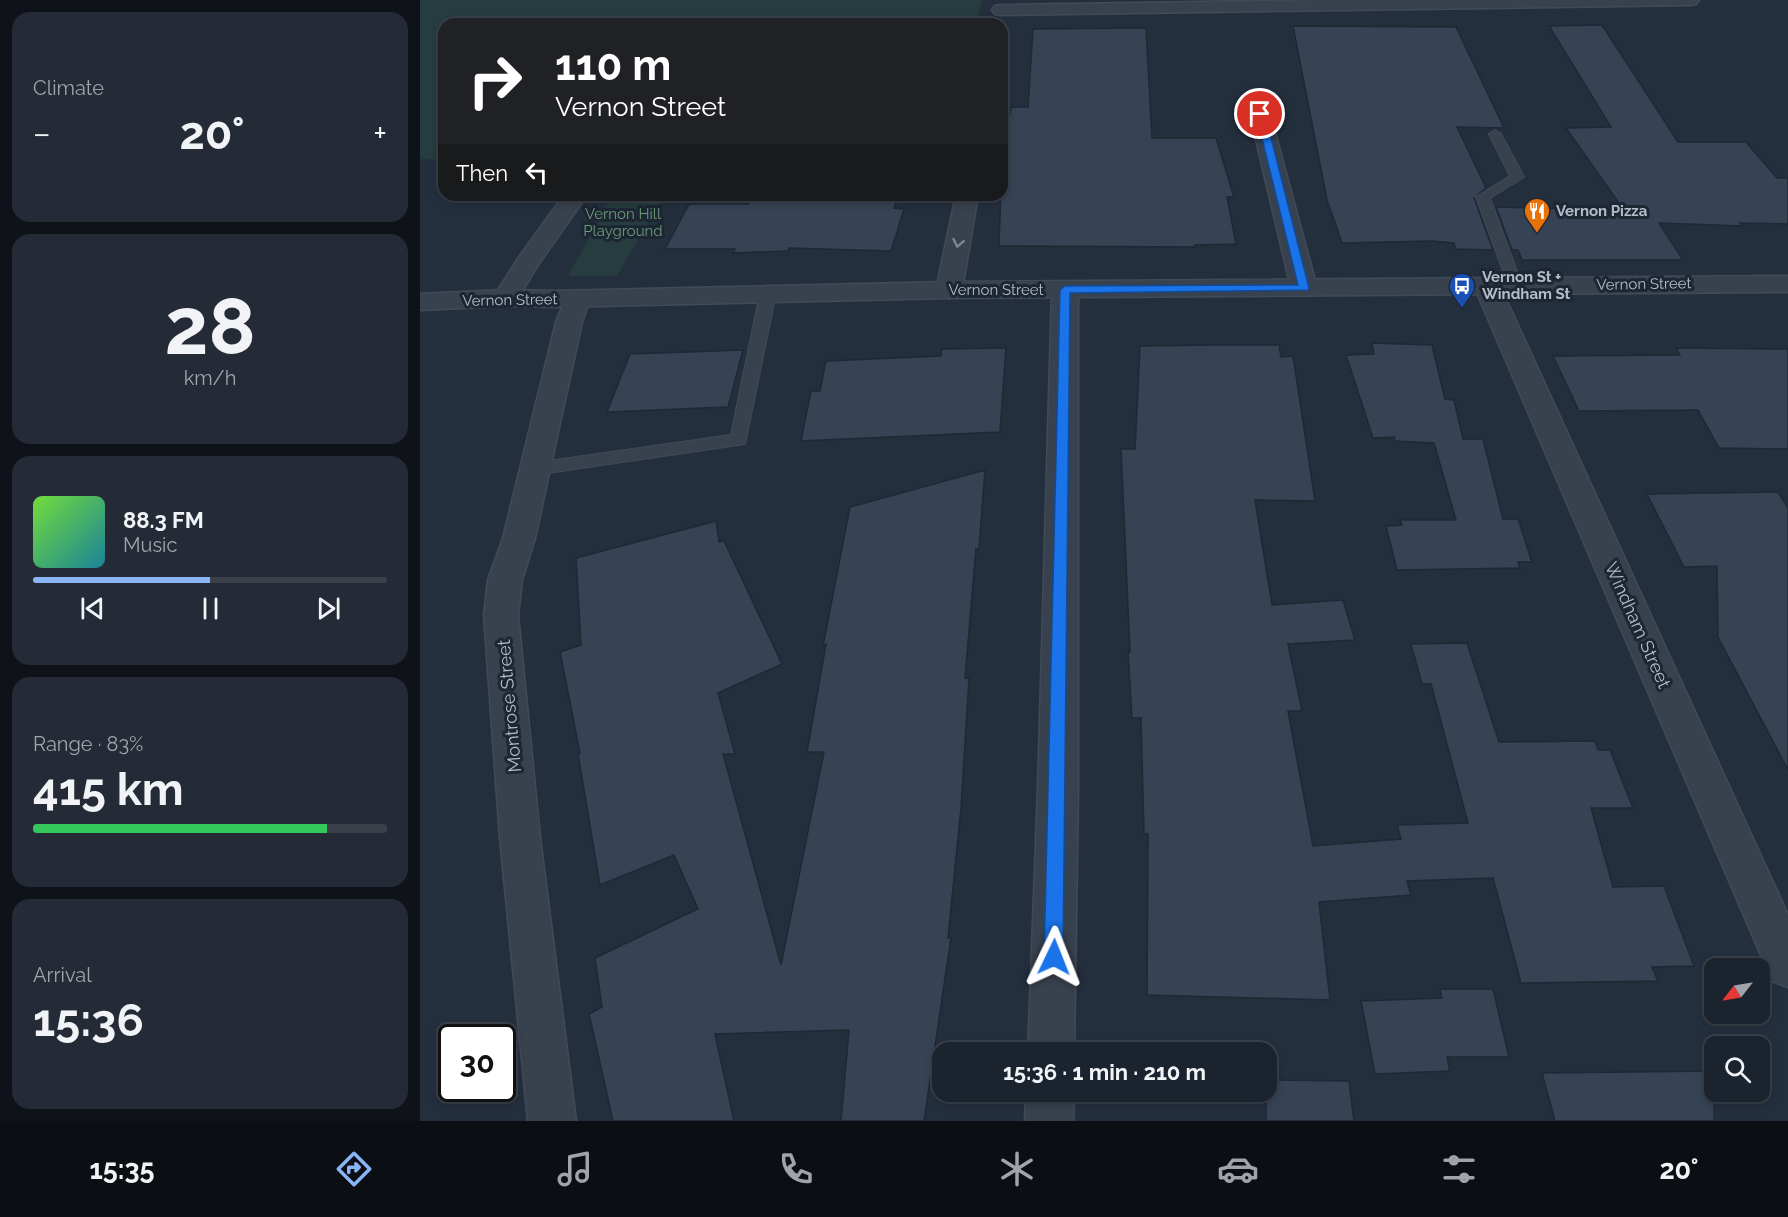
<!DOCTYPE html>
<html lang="en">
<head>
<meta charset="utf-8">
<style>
	body { margin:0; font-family:Raleway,sans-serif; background:#242b36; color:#f1f3f6; height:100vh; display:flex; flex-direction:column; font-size:22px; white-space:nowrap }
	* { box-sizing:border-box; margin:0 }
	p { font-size:20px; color:#a0a4aa }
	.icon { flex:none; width:33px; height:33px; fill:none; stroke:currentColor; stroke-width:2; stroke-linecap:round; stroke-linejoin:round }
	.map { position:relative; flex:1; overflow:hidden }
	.side { display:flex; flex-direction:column; gap:12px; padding:12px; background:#0f1319; width:420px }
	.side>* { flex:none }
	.hud { position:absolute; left:18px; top:18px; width:570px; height:183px; border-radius:18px; box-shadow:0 3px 9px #0003,0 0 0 2px #39404a; background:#202124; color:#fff; overflow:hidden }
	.needle { width:39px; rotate:239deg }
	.tools { position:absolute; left:1284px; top:958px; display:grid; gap:12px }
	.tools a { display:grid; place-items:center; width:66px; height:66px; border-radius:12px; background:#1b232e; box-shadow:0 3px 9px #0003,0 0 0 2px #39404a; font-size:30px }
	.speed { position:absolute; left:18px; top:1024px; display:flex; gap:12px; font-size:30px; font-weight:700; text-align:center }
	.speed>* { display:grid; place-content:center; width:78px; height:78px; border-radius:50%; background:#1b232e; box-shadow:0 3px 9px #0003,0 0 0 2px #39404a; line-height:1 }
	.speed .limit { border:3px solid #111; border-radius:9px; background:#fff; color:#111 }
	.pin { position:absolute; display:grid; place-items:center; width:51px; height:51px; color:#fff; margin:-26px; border:3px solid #fff; border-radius:50%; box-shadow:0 2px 6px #0007 }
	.me { position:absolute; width:66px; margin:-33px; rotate:2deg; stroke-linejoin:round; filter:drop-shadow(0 0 4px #0008) }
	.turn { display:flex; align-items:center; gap:21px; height:126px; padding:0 18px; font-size:27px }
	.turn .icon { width:78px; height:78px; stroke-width:2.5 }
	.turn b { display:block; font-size:42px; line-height:51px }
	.then { display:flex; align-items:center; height:57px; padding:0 18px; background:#0003; gap:12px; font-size:22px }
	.big { font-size:45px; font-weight:700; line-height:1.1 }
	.side .card { flex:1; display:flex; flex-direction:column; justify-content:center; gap:9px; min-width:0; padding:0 21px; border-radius:18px; background:#242b36 }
	.side .dial { align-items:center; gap:0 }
	.dial b { font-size:78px; line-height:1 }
	.song { display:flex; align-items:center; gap:18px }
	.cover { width:72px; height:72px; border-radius:9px; background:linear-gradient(135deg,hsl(100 70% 55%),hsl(190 70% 35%)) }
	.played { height:6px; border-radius:3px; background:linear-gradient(90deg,#8ab4f8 50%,#39404a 50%) }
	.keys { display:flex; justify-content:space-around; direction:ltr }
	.heat { display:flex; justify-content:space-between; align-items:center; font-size:33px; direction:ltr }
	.charge { height:9px; border-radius:4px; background:linear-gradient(90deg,#34c759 83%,#39404a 0) }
	.trip { position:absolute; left:512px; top:1042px; width:345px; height:60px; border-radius:18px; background:#1b232e; box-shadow:0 3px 9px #0003,0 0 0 2px #39404a; font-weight:700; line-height:60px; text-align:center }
	.tabs { display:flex; height:96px; justify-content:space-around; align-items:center; background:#0b0e12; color:#a0a4aa }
	.tabs .icon { width:42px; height:42px }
	.tabs .selected { color:#8ab4f8 }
	.tabs b { font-size:27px; color:#f1f3f6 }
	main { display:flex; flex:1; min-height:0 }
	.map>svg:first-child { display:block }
	.green { fill:#263c3f }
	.building { fill:#364354; stroke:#1f2835; stroke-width:1.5 }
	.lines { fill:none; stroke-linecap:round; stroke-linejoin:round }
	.service-casing { stroke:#414a57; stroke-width:2 }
	.minor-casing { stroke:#414a57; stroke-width:3 }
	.tertiary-casing { stroke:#414a57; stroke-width:3 }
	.service { fill:#38414e; fill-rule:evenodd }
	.minor { fill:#38414e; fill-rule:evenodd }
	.tertiary { fill:#38414e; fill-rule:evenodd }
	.oneway { stroke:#7c8592 }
	.route { fill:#1a73e8; stroke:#114b97; stroke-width:1.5 }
	.labels { text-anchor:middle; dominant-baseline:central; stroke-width:6; stroke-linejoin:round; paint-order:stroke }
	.far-poi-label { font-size:15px; font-weight:bold; fill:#b4bcc9; stroke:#1d2633; text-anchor:start }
	.far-park-label { font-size:15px; fill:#6b9a76; stroke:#1d2633 }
	.far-street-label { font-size:15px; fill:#b4bcc9; stroke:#1d2633 }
	.street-label { font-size:18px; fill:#b4bcc9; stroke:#1d2633 }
</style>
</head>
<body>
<main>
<section class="side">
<div class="card"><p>Climate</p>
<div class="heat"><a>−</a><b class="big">20°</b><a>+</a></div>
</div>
<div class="card dial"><b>28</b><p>km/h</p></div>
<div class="card">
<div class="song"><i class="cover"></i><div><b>88.3 FM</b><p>Music</p></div></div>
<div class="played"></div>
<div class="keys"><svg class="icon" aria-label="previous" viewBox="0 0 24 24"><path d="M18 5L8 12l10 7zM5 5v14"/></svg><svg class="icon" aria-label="pause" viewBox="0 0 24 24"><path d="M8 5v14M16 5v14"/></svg><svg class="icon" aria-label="next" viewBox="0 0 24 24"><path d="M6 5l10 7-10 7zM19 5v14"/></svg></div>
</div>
<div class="card"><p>Range · 83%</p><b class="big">415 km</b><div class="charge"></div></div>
<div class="card"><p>Arrival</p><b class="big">15:36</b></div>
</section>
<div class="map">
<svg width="1368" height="1121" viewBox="0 0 1368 1121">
	<rect width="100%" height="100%" fill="#242f3e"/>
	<g class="green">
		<polygon points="0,0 562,0 556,24 24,24 24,160 0,159"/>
		<polygon points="193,195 244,195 197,276 148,276"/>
	</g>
	<g class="building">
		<polygon points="1182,25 1258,142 1326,142 1357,178 1368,178 1368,224 1320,223 1323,226 1239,223 1263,260 1102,260 1098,250 1092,250 1076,207 1185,210 1183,206 1201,206 1146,128 1191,127 1129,26"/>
		<polygon points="873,26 1036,27 1084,128 1037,127 1066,188 1054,198 1073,250 1036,249 1034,243 1012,241 922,243 907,200"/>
		<polygon points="726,28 732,138 796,138 814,197 807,197 816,244 775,245 776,247 579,246 582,157 591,107 608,107 613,29"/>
		<polygon points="332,195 478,195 474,208 484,209 471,251 369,248 368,251 313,253 315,249 245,249 269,204 329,204"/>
		<polygon points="952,343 1012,345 1025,399 1034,400 1043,439 1063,439 1083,519 1098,519 1112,562 1098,562 1100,568 977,570 966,526 982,525 980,520 1036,520 1014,443 975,441 974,437 953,438 926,355 954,354"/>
		<polygon points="794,345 859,345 861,357 873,356 895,501 835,500 852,605 923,600 935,640 868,644 882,711 868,711 893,846 981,839 977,825 1048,823 1011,684 1002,684 991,644 1047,643 1079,742 1175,741 1178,750 1190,750 1213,808 1171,808 1193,887 1244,886 1274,966 1232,967 1238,981 1101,983 1073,878 987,881 991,895 899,902 910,1000 727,995 728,834 724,834 721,718 712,718 708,652 710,652 701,449 715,449 720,346"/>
		<polygon points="586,348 580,432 381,441 391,391 400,391 406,361 521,356 522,349"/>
		<polygon points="1256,348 1368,349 1368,449 1299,448 1278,410 1159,411 1133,356 1260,355"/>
		<polygon points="323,350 308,407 187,412 210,354"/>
		<polygon points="565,470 559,549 556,549 545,678 549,678 541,808 528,938 531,938 504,1121 421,1121 429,1030 295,1034 314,1121 193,1121 169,1014 182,1007 175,958 278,909 254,855 180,885 158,754 160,753 140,652 161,645 156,558 296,521 299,542 304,541 362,664 298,693 315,754 303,754 361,965 404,752 387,752 406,644 403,646 430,507"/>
		<polygon points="1358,492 1368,508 1368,770 1298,637 1297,566 1264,567 1227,494"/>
		<polygon points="1020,989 1073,989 1089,1057 1027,1057 1030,1071 955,1074 941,1001 1022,998"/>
		<polygon points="1294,1071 1294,1121 1135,1121 1122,1073"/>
		<polygon points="846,1080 929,1081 934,1121 846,1121"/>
	</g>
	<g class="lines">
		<g class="service-casing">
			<g id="service">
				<polygon points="1075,130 1081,134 1104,177 1070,198 1102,285 1095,289 1088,285 1056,197 1090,176 1069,134"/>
				<polygon points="348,288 356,293 325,444 114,475 108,473 105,469 108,465 114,463 311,435 340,293"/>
			</g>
		</g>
		<g class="minor-casing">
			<g id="minor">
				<polygon points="910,0 1279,0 1276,4 1270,5 581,15 575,14 572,10 575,6 581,5"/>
				<polygon points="840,108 847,110 850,114 897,288 893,293 884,296 875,293 871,288 830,114 833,110"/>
				<polygon points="144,195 167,195 118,265 95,303 86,306 77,303 73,298 97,260"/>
				<polygon points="536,195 558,195 542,290 538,295 529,298 520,295 516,290"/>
				<polygon points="1067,278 1076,281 1080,286 1368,915 1368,987 1352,981 1054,286 1058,281"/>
				<polygon points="645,282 654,285 658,290 658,789 654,1053 608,1053 618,789 632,290 636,285"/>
				<polygon points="157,290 166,293 170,298 162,322 115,538 102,580 98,615 120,838 156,1121 108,1121 80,838 64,615 68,580 83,538 136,322 148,293"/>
				<polygon points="606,1092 654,1092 653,1121 605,1121"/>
			</g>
		</g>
		<g class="tertiary-casing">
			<polygon id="tertiary" points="1368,276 1368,292 529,298 136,307 86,306 0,310 0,294 86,290 136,291 529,282"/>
		</g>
		<use href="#service" class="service"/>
		<use href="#minor" class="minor"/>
		<use href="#tertiary" class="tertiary"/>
	</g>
	<defs><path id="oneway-chevron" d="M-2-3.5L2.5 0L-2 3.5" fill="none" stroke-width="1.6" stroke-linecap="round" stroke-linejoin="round" transform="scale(1.5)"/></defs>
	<use class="oneway" href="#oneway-chevron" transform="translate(538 243) rotate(101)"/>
	<polygon class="route" points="840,112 845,114 889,288 888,290 650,293 643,957 640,963 634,966 627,963 624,957 640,290 645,286 878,285 836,114"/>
	<defs>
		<g id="restaurant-pin" transform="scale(1.35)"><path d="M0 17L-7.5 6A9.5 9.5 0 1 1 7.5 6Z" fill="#e8710a" stroke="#1d2633"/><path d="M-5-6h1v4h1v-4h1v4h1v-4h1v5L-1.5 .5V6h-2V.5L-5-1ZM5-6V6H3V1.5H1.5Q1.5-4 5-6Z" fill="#fff"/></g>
		<g id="bus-pin" transform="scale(1.35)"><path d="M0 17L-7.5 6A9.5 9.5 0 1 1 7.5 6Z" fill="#1a4fb4" stroke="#1d2633"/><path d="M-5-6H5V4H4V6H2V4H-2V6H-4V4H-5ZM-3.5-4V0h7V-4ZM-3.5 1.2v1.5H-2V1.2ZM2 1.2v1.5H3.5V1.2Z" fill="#fff"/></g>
	</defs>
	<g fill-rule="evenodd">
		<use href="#restaurant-pin" x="1117" y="211"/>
		<use href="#bus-pin" x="1042" y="286"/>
	</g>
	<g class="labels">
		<g class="far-poi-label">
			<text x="1136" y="211">Vernon Pizza</text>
			<text x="1062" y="277">Vernon St +<tspan x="1062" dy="17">Windham St</tspan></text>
		</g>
		<g class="far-park-label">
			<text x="203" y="214">Vernon Hill<tspan x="203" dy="17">Playground</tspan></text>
		</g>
		<g class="far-street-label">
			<text transform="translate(1224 284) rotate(-1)">Vernon Street</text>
			<text x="576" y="290">Vernon Street</text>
			<text transform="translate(90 300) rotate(-1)">Vernon Street</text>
		</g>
		<g class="street-label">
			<text transform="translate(1218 625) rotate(66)">Windham Street</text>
			<text transform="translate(89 706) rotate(-95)">Montrose Street</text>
		</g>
	</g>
</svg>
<div class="tools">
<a><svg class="needle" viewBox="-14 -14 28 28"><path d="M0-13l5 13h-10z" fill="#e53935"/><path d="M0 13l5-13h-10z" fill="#a0a4aa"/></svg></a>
<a><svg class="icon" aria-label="search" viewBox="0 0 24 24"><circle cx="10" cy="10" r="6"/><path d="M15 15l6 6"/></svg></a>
</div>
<div class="speed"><div class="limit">30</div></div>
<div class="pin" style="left:840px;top:114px;background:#d93025"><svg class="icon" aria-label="arrive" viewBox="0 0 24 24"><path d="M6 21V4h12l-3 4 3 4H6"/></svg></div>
<svg class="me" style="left:634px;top:957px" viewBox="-20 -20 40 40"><path d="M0-17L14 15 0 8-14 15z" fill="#1a73e8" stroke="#fff" stroke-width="4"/></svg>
<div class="trip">15:36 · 1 min · 210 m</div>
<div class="hud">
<div class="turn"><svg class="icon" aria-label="right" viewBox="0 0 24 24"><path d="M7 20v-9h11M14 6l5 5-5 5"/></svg><div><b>110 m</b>Vernon Street</div></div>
<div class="then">Then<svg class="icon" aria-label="left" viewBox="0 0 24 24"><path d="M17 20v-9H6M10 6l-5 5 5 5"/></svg></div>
</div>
</div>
</main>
<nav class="tabs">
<b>15:35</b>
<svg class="icon selected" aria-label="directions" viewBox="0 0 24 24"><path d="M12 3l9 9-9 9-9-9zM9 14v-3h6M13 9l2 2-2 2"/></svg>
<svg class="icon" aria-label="music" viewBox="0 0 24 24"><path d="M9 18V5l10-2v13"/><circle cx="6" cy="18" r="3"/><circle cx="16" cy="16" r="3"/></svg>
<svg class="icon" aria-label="phone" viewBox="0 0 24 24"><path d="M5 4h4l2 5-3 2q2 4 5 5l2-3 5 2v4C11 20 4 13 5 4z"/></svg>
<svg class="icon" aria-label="climate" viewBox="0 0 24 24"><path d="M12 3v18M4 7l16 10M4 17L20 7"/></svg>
<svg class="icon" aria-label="car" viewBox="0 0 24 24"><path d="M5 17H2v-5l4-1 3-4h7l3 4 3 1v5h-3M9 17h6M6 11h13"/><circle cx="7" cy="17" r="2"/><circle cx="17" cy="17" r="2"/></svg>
<svg class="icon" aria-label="filters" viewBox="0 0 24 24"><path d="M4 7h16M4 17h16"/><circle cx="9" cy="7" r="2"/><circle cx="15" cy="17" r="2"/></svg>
<b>20°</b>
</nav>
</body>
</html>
